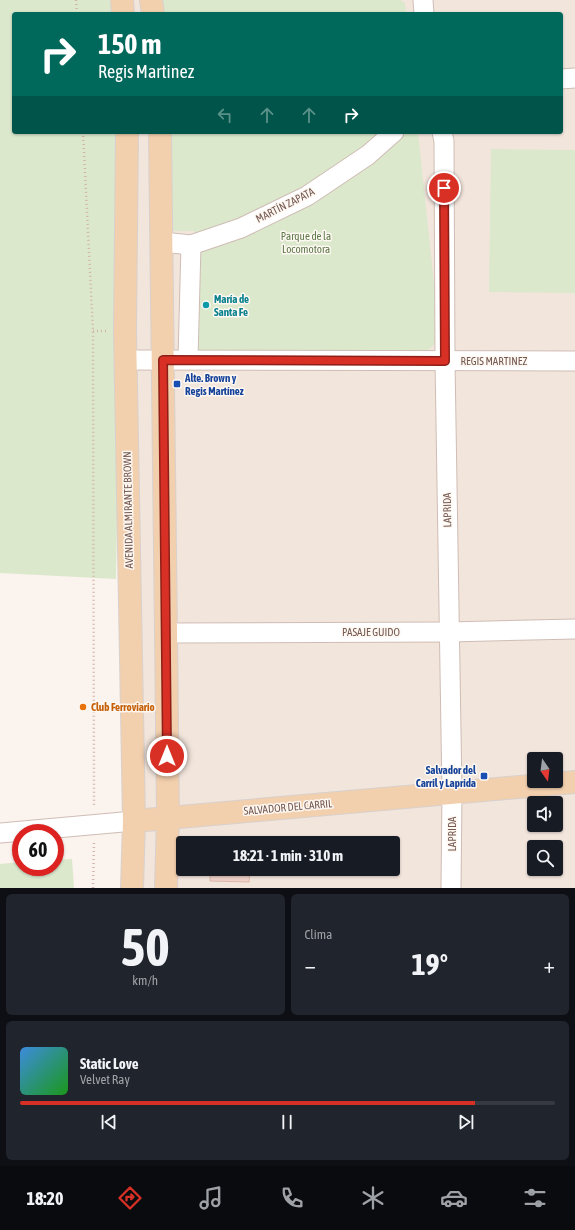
<!DOCTYPE html>
<html lang="es">
<head>
<meta charset="utf-8">
<style>
	body { margin:0; font-family:"Asap Condensed",sans-serif; background:#20242c; color:#f1f3f6; height:100vh; display:flex; flex-direction:column; font-size:15px; white-space:nowrap }
	* { box-sizing:border-box; margin:0 }
	p { font-size:13px; color:#9ea1a6 }
	.icon { flex:none; width:22px; height:22px; fill:none; stroke:currentColor; stroke-width:2; stroke-linecap:round; stroke-linejoin:round }
	.map { position:relative; height:888px; overflow:hidden }
	.panel { display:flex; flex-direction:column; gap:6px; padding:6px; background:#0d0f14; flex:1 }
	.panel>* { flex:none }
	.banner { position:absolute; left:12px; top:12px; width:551px; height:122px; border-radius:4px; box-shadow:0 1px 3px #0004; background:#00695c; color:#fff; overflow:hidden }
	.needle { width:26px; rotate:166deg }
	.tools { position:absolute; left:527px; top:752px; display:grid; gap:8px }
	.tools a { display:grid; place-items:center; width:36px; height:36px; border-radius:4px; background:#171b24; box-shadow:0 1px 3px #0004; font-size:20px }
	.speed { position:absolute; left:12px; top:824px; display:flex; gap:8px; font-size:20px; font-weight:700; text-align:center }
	.speed>* { display:grid; place-content:center; width:52px; height:52px; border-radius:50%; background:#171b24; box-shadow:0 1px 3px #0004; line-height:1 }
	.speed .limit { border:6px solid #d22; background:#fff; color:#111 }
	.pin { position:absolute; display:grid; place-items:center; width:34px; height:34px; color:#fff; margin:-17px; border:2px solid #fff; border-radius:50%; box-shadow:0 1px 4px #0007 }
	.me { position:absolute; width:44px; margin:-22px; rotate:0deg; stroke-linejoin:round; filter:drop-shadow(0 0 3px #0008) }
	.turn { display:flex; align-items:center; gap:14px; height:84px; padding:0 20px; font-size:18px }
	.turn .icon { width:52px; height:52px; stroke-width:2.5 }
	.turn b { display:block; font-size:28px; line-height:34px }
	.lanes { display:flex; align-items:center; height:38px; padding:0 20px; background:#0003; justify-content:center; gap:20px; direction:ltr }
	.lanes .off { opacity:.35 }
	.big { font-size:30px; font-weight:700; line-height:1.1 }
	.panel .card { flex:1; display:flex; flex-direction:column; justify-content:center; gap:6px; min-width:0; padding:0 14px; border-radius:6px; background:#20242c }
	.panel .dial { align-items:center; gap:0 }
	.dial b { font-size:52px; line-height:1 }
	.song { display:flex; align-items:center; gap:12px }
	.cover { width:48px; height:48px; border-radius:6px; background:linear-gradient(135deg,hsl(210 70% 55%),hsl(120 70% 35%)) }
	.played { height:4px; border-radius:2px; background:linear-gradient(90deg,#d93025 85%,#363941 85%) }
	.keys { display:flex; justify-content:space-around; direction:ltr }
	.heat { display:flex; justify-content:space-between; align-items:center; font-size:22px; direction:ltr }
	.panel .tiles { flex:1; display:grid; gap:6px; grid-template-columns:1fr 1fr }
	.card:last-child { grid-column:span 2 }
	.trip { position:absolute; left:176px; top:836px; width:224px; height:40px; border-radius:4px; background:#171b24; box-shadow:0 1px 3px #0004; font-weight:700; line-height:40px; text-align:center }
	.dock { display:flex; height:64px; justify-content:space-around; align-items:center; background:#090b0e; color:#9ea1a6 }
	.dock .icon { width:28px; height:28px }
	.dock .selected { color:#d93025 }
	.dock b { font-size:18px; color:#f1f3f6 }
	.map>svg:first-child { display:block }
	.residential { fill:#f2e5dc; fill-rule:evenodd }
	.green { fill:#dbe8cc }
	.building { fill:#eed1c7; stroke:#dfb6a9 }
	.lines { fill:none; stroke-linecap:round; stroke-linejoin:round }
	.minor-casing { stroke:#cfbdb5; stroke-width:21 }
	.major-casing { stroke:#d8d1ce; stroke-width:24 }
	.path { stroke:#d3b4aa; stroke-width:2.5; stroke-dasharray:1 3; stroke-linecap:butt }
	.minor { stroke:#fff; stroke-width:19 }
	.major { stroke:#f2cfad; stroke-width:22 }
	.route-casing { stroke:#8d1f18; stroke-width:10 }
	.route { stroke:#d93025; stroke-width:7 }
	.culture-dot { fill:#0f9aa8; stroke:#fef8f3; stroke-width:1.5 }
	.transit-dot { fill:#1a4fb4; stroke:#fef8f3; stroke-width:1.5 }
	.food-dot { fill:#e8710a; stroke:#fef8f3; stroke-width:1.5 }
	.labels { text-anchor:middle; dominant-baseline:central; stroke-width:3; stroke-linejoin:round; paint-order:stroke }
	.street-label { font-size:11px; fill:#755951; stroke:#fef8f3 }
	.park-label { font-size:11px; fill:#5e784a; stroke:#fef8f3 }
	.culture-label { font-size:11px; font-weight:bold; fill:#0d838f; stroke:#fef8f3; text-anchor:start }
	.transit-label { font-size:11px; font-weight:bold; fill:#164399; stroke:#fef8f3; text-anchor:start }
	.food-label { font-size:11px; font-weight:bold; fill:#c56008; stroke:#fef8f3; text-anchor:start }
</style>
</head>
<body>
<div class="map">
<svg width="575" height="888" viewBox="0 0 575 888">
	<rect width="100%" height="100%" fill="#fbf3ed"/>
	<path class="residential" d="M122,0H575V888H132L127,132H561V14H123ZM534,759H556V781H534ZM534,803H556V825H534ZM183,843H393V869H183ZM534,847H556V869H534Z"/>
	<g class="green">
		<polygon points="0,0 116,0 117,14 14,14 14,132 121,132 122,220 116,579 0,573"/>
		<polygon points="156,0 400,0 405,3 406,14 157,14"/>
		<path d="M164,132H418L439,331C436,344 434,347 421,354H193L194,231H172L168,227Z"/>
		<polygon points="491,149 575,150 575,293 489,292"/>
		<polygon points="72,859 74,888 0,888 0,864 21,862 21,867 55,867 55,860"/>
	</g>
	<g class="building">
		<rect x="210" y="841" width="40" height="2"/>
		<polygon points="210,869 250,869 249,882 210,881"/>
	</g>
	<g class="lines">
		<g class="minor-casing">
			<g id="minor">
				<polyline points="423,0 424,14"/>
				<polyline points="561,79 575,78"/>
				<polyline points="442,132 444,141 445,361 452,793 451,888"/>
				<polyline points="162,242 191,245 241,228 307,196 368,155 394,132"/>
				<polyline points="188,359 191,245"/>
				<polyline points="125,360 575,361"/>
				<polyline points="166,633 449,632 575,629"/>
				<polyline points="0,833 134,821"/>
			</g>
		</g>
		<g class="major-casing">
			<g id="major">
				<polyline points="122,0 123,14"/>
				<polyline points="151,0 153,14"/>
				<polyline points="127,132 125,331 134,821 132,888"/>
				<polyline points="160,132 166,633 168,818 166,888"/>
				<polyline points="134,821 575,782"/>
			</g>
		</g>
		<g class="path">
			<polyline points="76,0 77,14"/>
			<polyline points="83,132 93,331 94,807"/>
			<polyline points="93,331 107,331"/>
			<polyline points="93,888 94,842"/>
		</g>
		<use href="#minor" class="minor"/>
		<use href="#major" class="major"/>
	</g>
	<g class="lines">
		<g class="route-casing">
			<polyline id="route" points="167,756 163,360 445,361 444,188"/>
		</g>
		<use href="#route" class="route"/>
	</g>
	<circle class="culture-dot" cx="206" cy="305" r="4"/>
	<g class="transit-dot">
		<rect x="173" y="380" width="8" height="8" rx="2"/>
		<rect x="480" y="772" width="8" height="8" rx="2"/>
	</g>
	<circle class="food-dot" cx="83" cy="707" r="4"/>
	<g class="labels">
		<g class="street-label">
			<text transform="translate(285 205) rotate(-27)">MARTÍN ZAPATA</text>
			<text x="494" y="361">REGIS MARTINEZ</text>
			<text transform="translate(128 510) rotate(-91)">AVENIDA ALMIRANTE BROWN</text>
			<text transform="translate(447 510) rotate(-91)">LAPRIDA</text>
			<text x="371" y="632">PASAJE GUIDO</text>
			<text transform="translate(288 807) rotate(-5)">SALVADOR DEL CARRIL</text>
			<text transform="translate(452 834) rotate(-90)">LAPRIDA</text>
		</g>
		<g class="park-label">
			<text x="306" y="236">Parque de la<tspan x="306" dy="13">Locomotora</tspan></text>
		</g>
		<g class="culture-label">
			<text x="214" y="299">María de<tspan x="214" dy="13">Santa Fe</tspan></text>
		</g>
		<g class="transit-label">
			<text x="185" y="378">Alte. Brown y<tspan x="185" dy="13">Regis Martínez</tspan></text>
			<text x="476" y="770" text-anchor="end">Salvador del<tspan x="476" dy="13">Carril y Laprida</tspan></text>
		</g>
		<g class="food-label">
			<text x="91" y="707">Club Ferroviario</text>
		</g>
	</g>
</svg>
<div class="tools">
<a><svg class="needle" viewBox="-14 -14 28 28"><path d="M0-13l5 13h-10z" fill="#e53935"/><path d="M0 13l5-13h-10z" fill="#9ea1a6"/></svg></a>
<a><svg class="icon" aria-label="sound" viewBox="0 0 24 24"><path d="M4 9h4l5-4v14l-5-4H4zM17 9q2 3 0 6"/></svg></a>
<a><svg class="icon" aria-label="search" viewBox="0 0 24 24"><circle cx="10" cy="10" r="6"/><path d="M15 15l6 6"/></svg></a>
</div>
<div class="speed"><div class="limit">60</div></div>
<div class="pin" style="left:444px;top:188px;background:#d93025"><svg class="icon" aria-label="arrive" viewBox="0 0 24 24"><path d="M6 21V4h12l-3 4 3 4H6"/></svg></div>
<svg class="me" style="left:167px;top:756px" viewBox="-20 -20 40 40"><circle r="17" fill="#d93025" stroke="#fff" stroke-width="3"/><path d="M0-11L8 9 0 5-8 9z" fill="#fff"/></svg>
<div class="trip">18:21 · 1 min · 310 m</div>
<div class="banner">
<div class="turn"><svg class="icon" aria-label="right" viewBox="0 0 24 24"><path d="M7 20v-9h11M14 6l5 5-5 5"/></svg><div><b>150 m</b>Regis Martinez</div></div>
<div class="lanes"><svg class="icon off" aria-label="left" viewBox="0 0 24 24"><path d="M17 20v-9H6M10 6l-5 5 5 5"/></svg><svg class="icon off" aria-label="ahead" viewBox="0 0 24 24"><path d="M12 20V5M6 11l6-6 6 6"/></svg><svg class="icon off" aria-label="ahead" viewBox="0 0 24 24"><path d="M12 20V5M6 11l6-6 6 6"/></svg><svg class="icon" aria-label="right" viewBox="0 0 24 24"><path d="M7 20v-9h11M14 6l5 5-5 5"/></svg></div>
</div>
</div>
<section class="panel">
<div class="tiles">
<div class="card dial"><b>50</b><p>km/h</p></div>
<div class="card"><p>Clima</p>
<div class="heat"><a>−</a><b class="big">19°</b><a>+</a></div>
</div>
<div class="card">
<div class="song"><i class="cover"></i><div><b>Static Love</b><p>Velvet Ray</p></div></div>
<div class="played"></div>
<div class="keys"><svg class="icon" aria-label="previous" viewBox="0 0 24 24"><path d="M18 5L8 12l10 7zM5 5v14"/></svg><svg class="icon" aria-label="pause" viewBox="0 0 24 24"><path d="M8 5v14M16 5v14"/></svg><svg class="icon" aria-label="next" viewBox="0 0 24 24"><path d="M6 5l10 7-10 7zM19 5v14"/></svg></div>
</div>
</div>
</section>
<nav class="dock">
<b>18:20</b>
<svg class="icon selected" aria-label="directions" viewBox="0 0 24 24"><path d="M12 3l9 9-9 9-9-9zM9 14v-3h6M13 9l2 2-2 2"/></svg>
<svg class="icon" aria-label="music" viewBox="0 0 24 24"><path d="M9 18V5l10-2v13"/><circle cx="6" cy="18" r="3"/><circle cx="16" cy="16" r="3"/></svg>
<svg class="icon" aria-label="phone" viewBox="0 0 24 24"><path d="M5 4h4l2 5-3 2q2 4 5 5l2-3 5 2v4C11 20 4 13 5 4z"/></svg>
<svg class="icon" aria-label="climate" viewBox="0 0 24 24"><path d="M12 3v18M4 7l16 10M4 17L20 7"/></svg>
<svg class="icon" aria-label="car" viewBox="0 0 24 24"><path d="M5 17H2v-5l4-1 3-4h7l3 4 3 1v5h-3M9 17h6M6 11h13"/><circle cx="7" cy="17" r="2"/><circle cx="17" cy="17" r="2"/></svg>
<svg class="icon" aria-label="filters" viewBox="0 0 24 24"><path d="M4 7h16M4 17h16"/><circle cx="9" cy="7" r="2"/><circle cx="15" cy="17" r="2"/></svg>
</nav>
</body>
</html>
